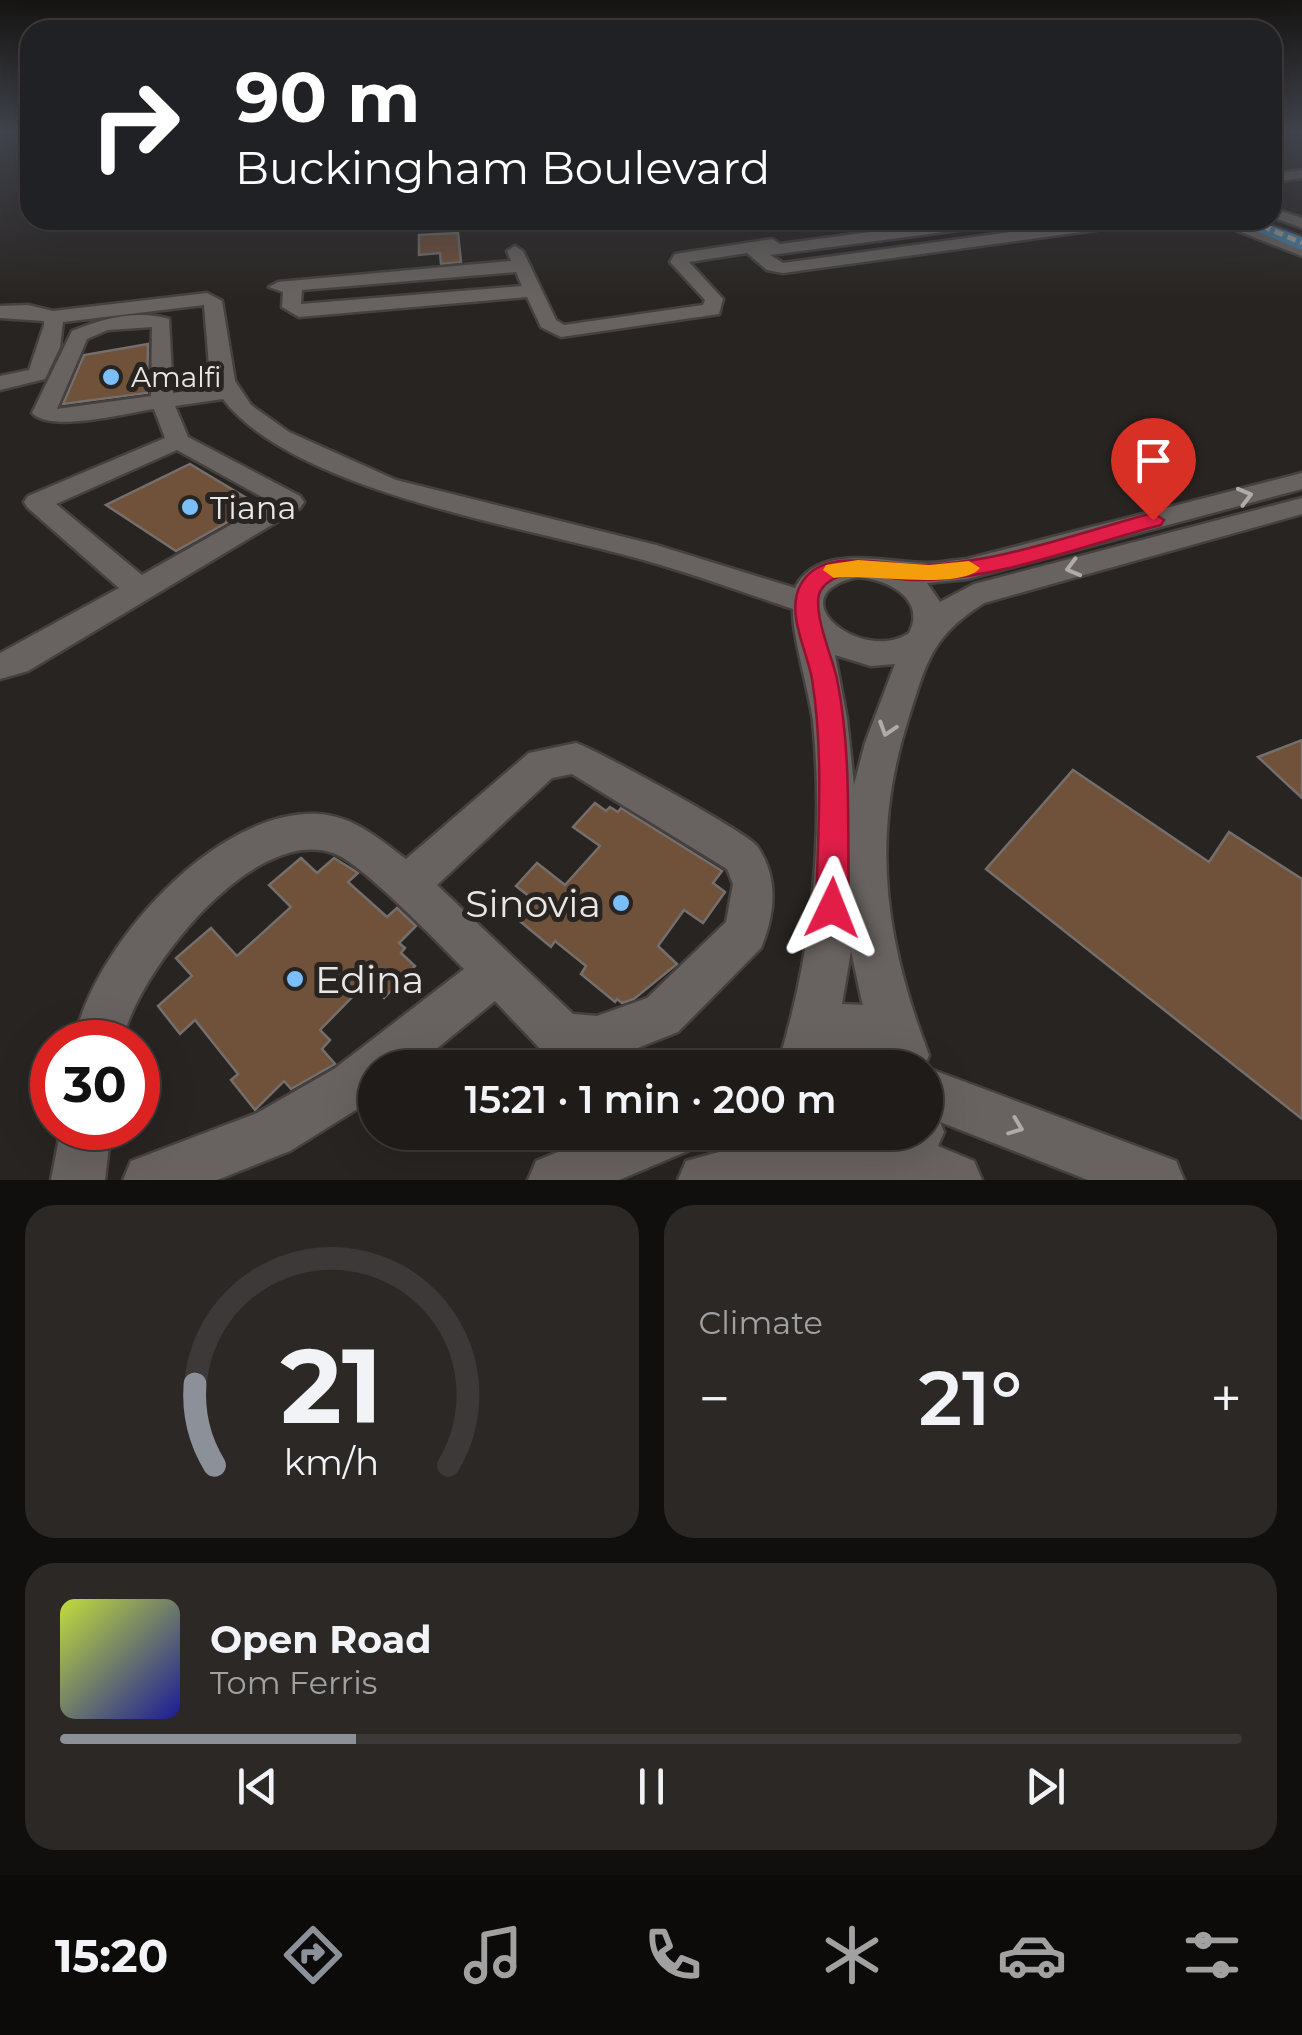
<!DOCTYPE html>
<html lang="en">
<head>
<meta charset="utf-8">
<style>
	body { margin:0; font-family:Montserrat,sans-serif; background:#2b2826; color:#f1f3f6; height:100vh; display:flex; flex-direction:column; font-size:38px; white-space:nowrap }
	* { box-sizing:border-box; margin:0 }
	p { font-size:32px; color:#a1a1a2 }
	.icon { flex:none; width:55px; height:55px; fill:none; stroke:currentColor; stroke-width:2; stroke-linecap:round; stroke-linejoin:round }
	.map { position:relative; height:1180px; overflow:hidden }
	.sheet { display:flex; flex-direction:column; gap:25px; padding:25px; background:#100f0e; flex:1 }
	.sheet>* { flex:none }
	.hud { position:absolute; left:20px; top:20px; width:1262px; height:210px; border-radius:30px; box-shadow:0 10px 40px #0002,0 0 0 2px #3c3938; background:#202124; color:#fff; overflow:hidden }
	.speed { position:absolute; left:30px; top:1020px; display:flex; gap:20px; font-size:50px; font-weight:700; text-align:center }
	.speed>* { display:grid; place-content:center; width:130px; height:130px; border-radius:50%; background:#1e1b19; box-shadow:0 10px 40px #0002,0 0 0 2px #3c3938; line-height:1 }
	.speed .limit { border:15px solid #d22; background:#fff; color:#111 }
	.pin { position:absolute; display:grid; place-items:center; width:85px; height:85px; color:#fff; margin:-102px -42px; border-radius:50% 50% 50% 0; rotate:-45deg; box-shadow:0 0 10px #0007 }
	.pin .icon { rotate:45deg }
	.me { position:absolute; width:110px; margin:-55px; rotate:2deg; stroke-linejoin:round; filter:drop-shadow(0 0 8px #0008) }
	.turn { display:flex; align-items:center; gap:35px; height:210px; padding:0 50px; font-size:45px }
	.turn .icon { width:130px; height:130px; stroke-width:2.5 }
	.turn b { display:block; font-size:70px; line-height:85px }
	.big { font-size:75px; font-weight:600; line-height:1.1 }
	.sheet .tile { flex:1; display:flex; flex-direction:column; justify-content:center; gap:15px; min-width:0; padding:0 35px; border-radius:30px; background:#2b2826 }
	.sheet .dial { align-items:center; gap:0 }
	.dial svg { height:260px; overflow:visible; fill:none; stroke:#3c3938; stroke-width:7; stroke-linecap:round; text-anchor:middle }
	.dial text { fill:#f1f3f6; stroke:none }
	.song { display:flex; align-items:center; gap:30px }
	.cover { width:120px; height:120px; border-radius:15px; background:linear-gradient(135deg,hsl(70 70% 55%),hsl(240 70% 35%)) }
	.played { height:10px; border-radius:5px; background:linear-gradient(90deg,#8c9099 25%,#3c3938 25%) }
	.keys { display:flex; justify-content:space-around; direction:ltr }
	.heat { display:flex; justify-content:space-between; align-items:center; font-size:55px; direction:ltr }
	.sheet .tiles { flex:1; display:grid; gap:25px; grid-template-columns:1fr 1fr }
	.tile:last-child { grid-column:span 2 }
	.trip { position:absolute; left:358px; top:1050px; width:585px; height:100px; border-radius:50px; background:#1e1b19; box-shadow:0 10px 40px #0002,0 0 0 2px #3c3938; font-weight:600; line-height:100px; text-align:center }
	.dock { display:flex; height:160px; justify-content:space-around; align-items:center; background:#0c0b0a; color:#a1a1a2 }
	.dock .icon { width:70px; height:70px }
	.dock .on { color:#8c9099 }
	.dock b { font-size:45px; color:#f1f3f6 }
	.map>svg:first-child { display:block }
	.building { fill:#70513a; stroke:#746f6c; stroke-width:2.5 }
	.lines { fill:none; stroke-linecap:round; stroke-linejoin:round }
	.minor-casing { stroke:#45413f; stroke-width:5 }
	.major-casing { stroke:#45413f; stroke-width:4 }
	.minor { fill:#686360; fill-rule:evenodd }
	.major { fill:#487fa1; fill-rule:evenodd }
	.rail { stroke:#a3a09e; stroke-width:5; stroke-dasharray:9 5; stroke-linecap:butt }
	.oneway { stroke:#afaba9 }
	.route { fill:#e11d48; stroke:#92132f; stroke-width:2.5 }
	.slow { fill:#f59e0b }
	.poi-dot { fill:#7abff8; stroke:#282421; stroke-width:4 }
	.labels { text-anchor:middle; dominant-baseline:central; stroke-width:10; stroke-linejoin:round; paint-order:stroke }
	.far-poi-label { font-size:28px; fill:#e9e6e4; stroke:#282421; text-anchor:start }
	.poi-label { font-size:32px; fill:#e9e6e4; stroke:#282421; text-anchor:start }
	.near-poi-label { font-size:38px; fill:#e9e6e4; stroke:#282421; text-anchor:end }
</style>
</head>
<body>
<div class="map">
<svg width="1302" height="1180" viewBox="0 0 1302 1180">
	<rect width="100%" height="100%" fill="#282421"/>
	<g class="building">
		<polygon points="458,233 461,262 441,264 440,253 419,255 419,235"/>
		<polygon points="148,344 147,393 63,404 84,355"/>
		<polygon points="190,464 258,505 176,551 106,505"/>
		<polygon points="1302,740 1302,798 1258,757"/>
		<polygon points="1073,770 1209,862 1229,832 1302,879 1302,1119 986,869"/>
		<polygon points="595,803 606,811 610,807 618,812 621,808 722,871 713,883 725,892 703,923 684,910 658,946 677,964 634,999 622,1003 617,999 615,1002 581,974 586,966 555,941 551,947 521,922 526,916 518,910 530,897 516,886 537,863 565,885 600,846 573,827"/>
		<polygon points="301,858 317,873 334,858 358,873 348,882 387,917 397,908 416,926 399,943 405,948 401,953 415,966 384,998 367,982 320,1030 330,1040 322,1049 335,1064 291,1089 284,1081 255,1110 231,1080 238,1074 195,1020 180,1034 158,1006 192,976 176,958 211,928 237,956 291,907 269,885"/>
	</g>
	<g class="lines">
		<g class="minor-casing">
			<g id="minor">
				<polygon points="1302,170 1302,178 1272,182 1272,174"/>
				<polygon points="1272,208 1302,218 1302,228 1272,217"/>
				<path d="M961,220H1005L997,225L770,255L783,263L1098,220H1140L1132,225L783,273L767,270L747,253L689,262L723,299L719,314L561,337L541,327L527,297L299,317L282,307L283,292L269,287L278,282L511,261L507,251L515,246L523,251L556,320L564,325L703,305L705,300L670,262L675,254L772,239L780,244ZM516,272L522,286L301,304L302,290Z"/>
				<polygon points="1210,220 1233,220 1302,245 1302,256"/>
				<path d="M207,293L222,301L235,381L251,405L289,432L396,480L656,545L795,588C818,542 887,563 927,563C940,563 954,560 967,559L1302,473V489L967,579L927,583L940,602L974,584L1302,498V514L984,603C931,637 927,661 908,720C870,838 885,941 929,1055L924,1068C912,1068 892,1071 882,1066C855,1052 850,1039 824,1068H787L781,1054C813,945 824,834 813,721C809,690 792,636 793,609C745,593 696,575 647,561C534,528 295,493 223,399L175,406L188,437L300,496L304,502L300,508L28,671L0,679V653L119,588L28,508L24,502L28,496L165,438L154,409C126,413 51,433 32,413L72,331C101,319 137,309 169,319L173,393L216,387L209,365L204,305L63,322L60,347L45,379L0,390V376L29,370L44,325V321L0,318V306L28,305L53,311ZM152,327L151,396L57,409L87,339L108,330ZM177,450L271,502L142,575L56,504ZM858,577C886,579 927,598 909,633C862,665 774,595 858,577ZM835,655L871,666L895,664L865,743L854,785L847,719ZM851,951L862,1002L863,1005L842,1004Z"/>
				<path d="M576,743C597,750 748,833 757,846C779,877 775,914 761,948L678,1032L597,1064L562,1061L545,1054L495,1001L413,1068H375V1098L290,1151L217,1180H123L131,1161L257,1113L334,1069L464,969C439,944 361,862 333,853C251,825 136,975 122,1042H74C92,948 215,809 318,814C354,816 379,839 406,859L529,753ZM572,774L727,869L733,884L726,922L647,998L597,1016L573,1014L437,885L552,778Z"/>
				<polygon points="925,1067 1176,1161 1184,1180 1088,1180 940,1122 944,1132 938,1146 974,1161 982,1180 678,1180 686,1161 792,1132 855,1132 870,1137 925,1132"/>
				<polygon points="61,1128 111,1128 105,1180 51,1180"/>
				<polygon points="607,1132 697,1132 690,1150 619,1180 528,1180 536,1161"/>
			</g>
		</g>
		<g class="major-casing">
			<polygon id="major" points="1228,220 1256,220 1302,237 1302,250"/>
		</g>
		<use href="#minor" class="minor"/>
		<use href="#major" class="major"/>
		<polyline class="rail" points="1249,220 1302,243"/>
	</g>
	<defs><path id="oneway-chevron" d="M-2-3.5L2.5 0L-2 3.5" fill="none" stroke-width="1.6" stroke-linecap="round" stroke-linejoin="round" transform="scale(2.5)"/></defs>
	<g class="oneway">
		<use href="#oneway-chevron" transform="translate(1245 496) rotate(-15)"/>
		<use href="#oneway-chevron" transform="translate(1073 568) rotate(165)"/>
		<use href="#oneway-chevron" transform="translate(887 729) rotate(108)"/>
		<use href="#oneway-chevron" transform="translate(1016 1127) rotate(21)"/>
	</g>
	<linearGradient id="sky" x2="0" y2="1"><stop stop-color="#161412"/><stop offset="0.44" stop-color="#42454e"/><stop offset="1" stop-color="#42454e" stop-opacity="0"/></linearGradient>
	<rect width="1302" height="299" fill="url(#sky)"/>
	<path class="route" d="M1153,513L1164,520L1161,525C1084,545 994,581 915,580C888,580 839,562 821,590C810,607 833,659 837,679C852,753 847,832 849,908L844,919L832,924L821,919L816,908C818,833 824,754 812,679C807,650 785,612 801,584C822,546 881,565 915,565C995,565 1077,533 1153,513Z"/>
	<path class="slow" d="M858,560L929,565L969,561L980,568C961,591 866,573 834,578L823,570L826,565Z"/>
	<g class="poi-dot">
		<circle cx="111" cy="377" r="10"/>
		<circle cx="190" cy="507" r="10"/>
		<circle cx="621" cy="903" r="10"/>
		<circle cx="295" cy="979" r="10"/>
	</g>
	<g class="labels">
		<g class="far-poi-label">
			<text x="131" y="377">Amalfi</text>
		</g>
		<g class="poi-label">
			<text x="210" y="507">Tiana</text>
		</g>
		<g class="near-poi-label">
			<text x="601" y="903">Sinovia</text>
			<text x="315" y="979" text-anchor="start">Edina</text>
		</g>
	</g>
</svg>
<div class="speed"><div class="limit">30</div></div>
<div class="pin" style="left:1153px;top:520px;background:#d93025"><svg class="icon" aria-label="arrive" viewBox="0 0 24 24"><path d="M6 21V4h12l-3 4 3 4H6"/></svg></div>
<svg class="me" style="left:832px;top:908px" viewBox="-20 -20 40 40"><path d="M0-17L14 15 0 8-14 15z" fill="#e11d48" stroke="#fff" stroke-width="4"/></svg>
<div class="trip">15:21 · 1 min · 200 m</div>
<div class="hud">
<div class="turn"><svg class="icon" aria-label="right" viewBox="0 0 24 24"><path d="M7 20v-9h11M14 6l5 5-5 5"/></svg><div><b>90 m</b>Buckingham Boulevard</div></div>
</div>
</div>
<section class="sheet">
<div class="tiles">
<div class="tile dial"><svg viewBox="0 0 100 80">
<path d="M14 69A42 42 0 1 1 86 69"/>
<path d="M14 69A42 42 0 0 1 8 44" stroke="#8c9099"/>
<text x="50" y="56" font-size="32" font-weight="700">21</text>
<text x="50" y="72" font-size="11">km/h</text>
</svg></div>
<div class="tile"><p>Climate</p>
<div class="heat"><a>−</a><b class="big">21°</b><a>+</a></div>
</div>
<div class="tile">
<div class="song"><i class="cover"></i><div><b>Open Road</b><p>Tom Ferris</p></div></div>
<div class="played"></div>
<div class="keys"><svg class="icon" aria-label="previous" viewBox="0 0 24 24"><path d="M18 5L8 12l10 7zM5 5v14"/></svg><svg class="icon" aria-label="pause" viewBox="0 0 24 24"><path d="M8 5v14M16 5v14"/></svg><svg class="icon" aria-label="next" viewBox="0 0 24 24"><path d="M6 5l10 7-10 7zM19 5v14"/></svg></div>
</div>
</div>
</section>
<nav class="dock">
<b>15:20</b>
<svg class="icon on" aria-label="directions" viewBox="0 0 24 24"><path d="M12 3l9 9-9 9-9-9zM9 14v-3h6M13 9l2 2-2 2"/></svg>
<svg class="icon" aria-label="music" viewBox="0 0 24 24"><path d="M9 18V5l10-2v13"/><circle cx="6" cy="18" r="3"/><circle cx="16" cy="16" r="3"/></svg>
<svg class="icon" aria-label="phone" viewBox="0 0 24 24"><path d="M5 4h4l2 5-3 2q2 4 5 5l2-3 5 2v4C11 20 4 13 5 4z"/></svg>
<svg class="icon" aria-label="climate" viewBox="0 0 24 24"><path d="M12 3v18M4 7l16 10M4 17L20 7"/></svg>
<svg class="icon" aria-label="car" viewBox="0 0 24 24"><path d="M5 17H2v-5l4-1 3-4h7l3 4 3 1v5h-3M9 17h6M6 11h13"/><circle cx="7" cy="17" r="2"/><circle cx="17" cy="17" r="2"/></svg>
<svg class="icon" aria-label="filters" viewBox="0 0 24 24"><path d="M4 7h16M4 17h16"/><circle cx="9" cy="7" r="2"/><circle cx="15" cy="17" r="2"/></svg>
</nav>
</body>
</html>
